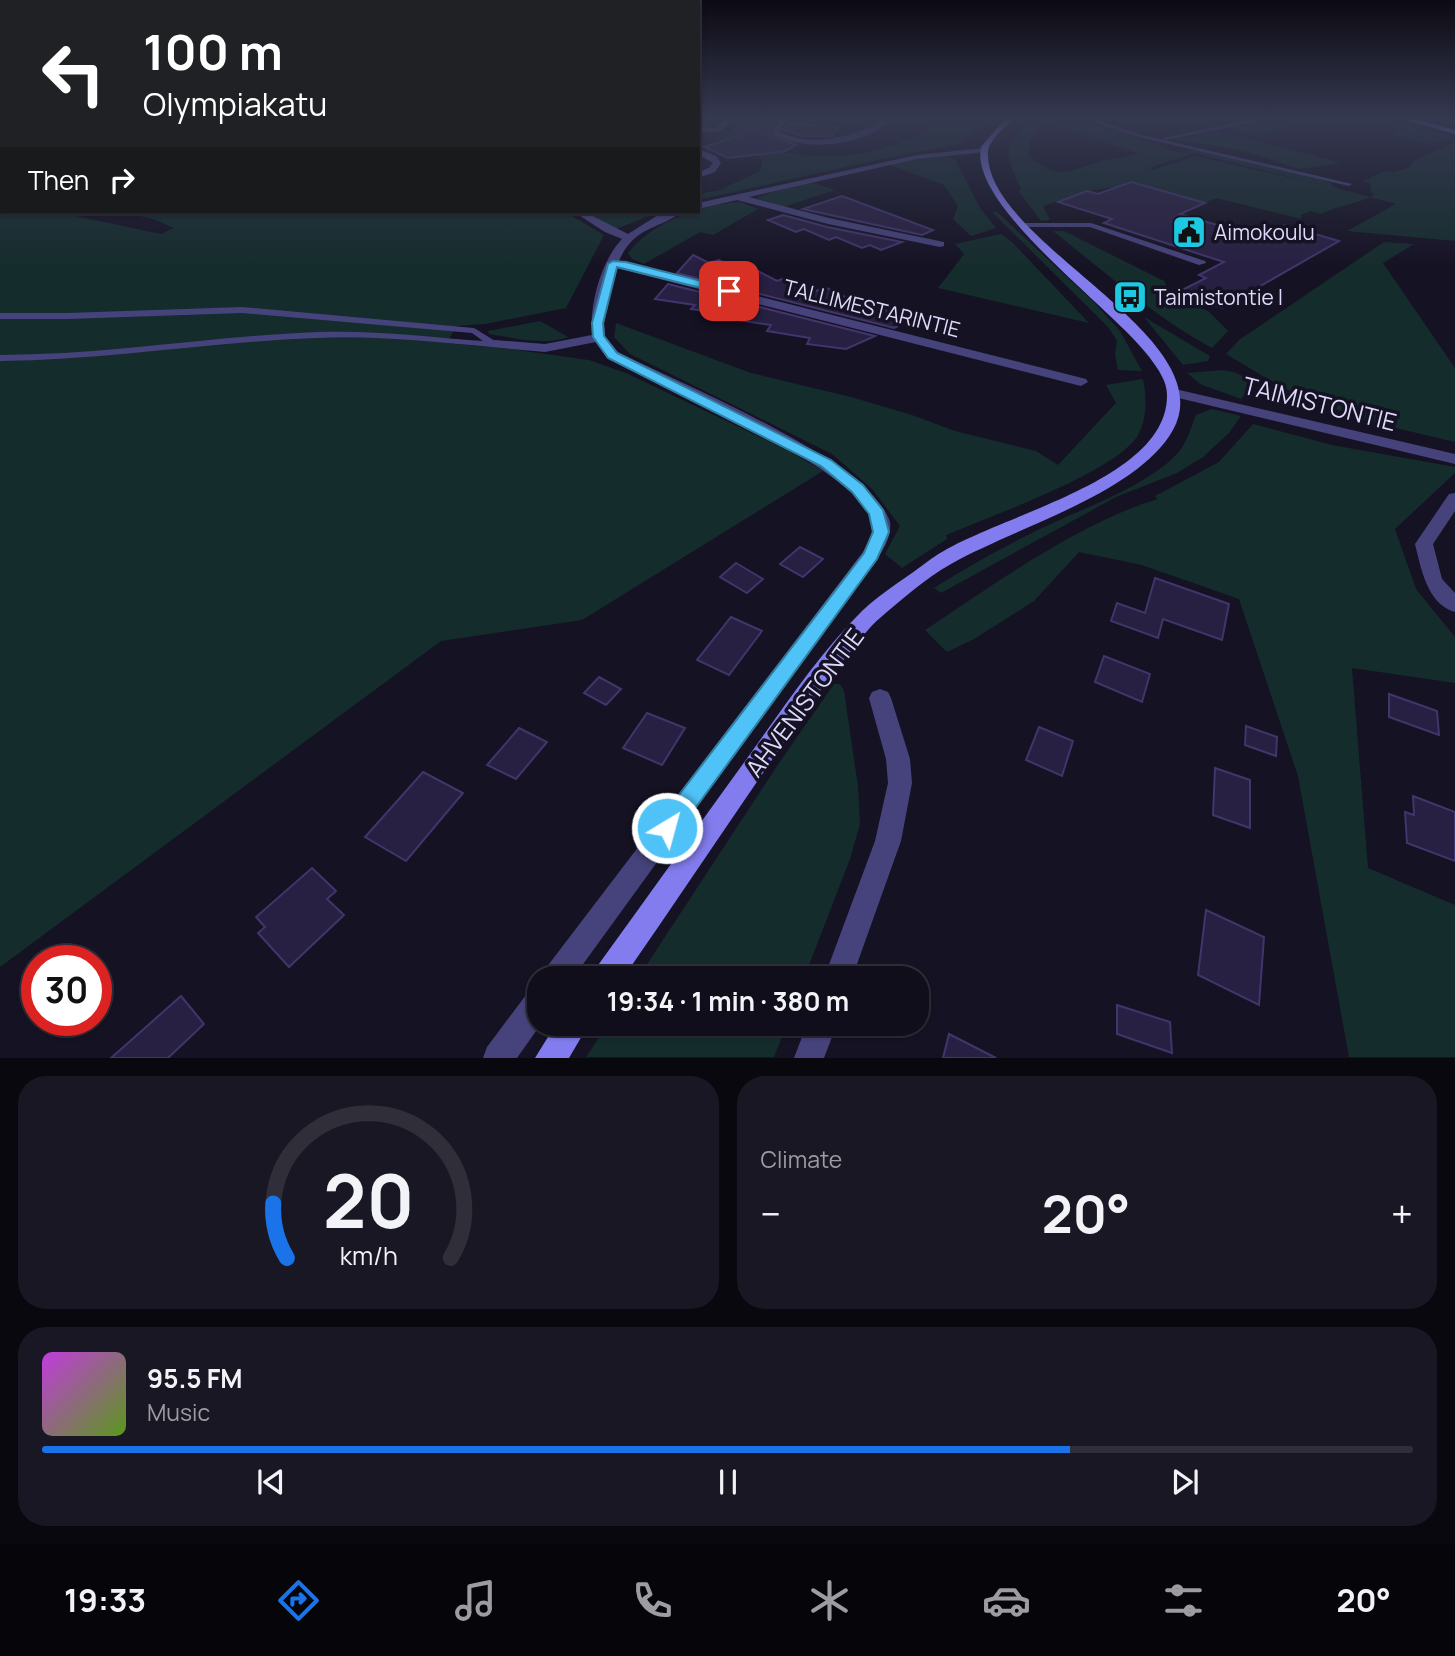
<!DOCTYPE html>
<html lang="en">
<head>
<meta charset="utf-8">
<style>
	body { margin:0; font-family:Manrope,sans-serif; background:#191723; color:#f1f3f6; height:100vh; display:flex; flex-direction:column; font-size:26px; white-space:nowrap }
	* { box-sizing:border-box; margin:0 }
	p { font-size:23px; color:#9c9ca2 }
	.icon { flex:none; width:38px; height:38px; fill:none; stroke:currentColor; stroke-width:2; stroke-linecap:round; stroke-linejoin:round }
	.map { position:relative; height:1058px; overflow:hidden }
	.sheet { display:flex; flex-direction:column; gap:18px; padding:18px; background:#09080e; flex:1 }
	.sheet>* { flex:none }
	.top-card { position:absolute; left:0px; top:0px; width:700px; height:214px; box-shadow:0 2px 5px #0004,0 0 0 2px #302e39; background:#202124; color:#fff; overflow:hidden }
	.speed { position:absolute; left:21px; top:945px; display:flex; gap:14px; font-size:35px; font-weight:700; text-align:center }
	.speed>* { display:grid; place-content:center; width:91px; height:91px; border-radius:50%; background:#100e1a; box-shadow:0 2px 5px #0004,0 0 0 2px #302e39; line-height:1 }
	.speed .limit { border:10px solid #d22; background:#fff; color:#111 }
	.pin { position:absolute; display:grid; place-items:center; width:60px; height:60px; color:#fff; margin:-30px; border-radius:14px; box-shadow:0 4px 10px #0006 }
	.me { position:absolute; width:77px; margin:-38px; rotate:37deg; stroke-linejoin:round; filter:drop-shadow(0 0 5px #0008) }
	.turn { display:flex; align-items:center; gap:24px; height:147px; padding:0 28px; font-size:32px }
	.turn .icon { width:91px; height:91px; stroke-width:2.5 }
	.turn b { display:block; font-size:49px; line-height:60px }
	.then { display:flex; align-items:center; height:66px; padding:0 28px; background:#0003; gap:14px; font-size:26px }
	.big { font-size:52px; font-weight:700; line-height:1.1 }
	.sheet .tile { flex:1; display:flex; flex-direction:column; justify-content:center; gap:10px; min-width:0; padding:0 24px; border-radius:28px; background:#191723 }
	.sheet .dial { align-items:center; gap:0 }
	.dial svg { height:182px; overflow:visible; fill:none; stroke:#302e39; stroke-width:7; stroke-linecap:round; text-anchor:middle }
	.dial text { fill:#f1f3f6; stroke:none }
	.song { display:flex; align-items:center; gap:21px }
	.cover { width:84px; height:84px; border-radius:10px; background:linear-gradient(135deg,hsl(290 70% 55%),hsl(90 70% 35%)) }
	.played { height:7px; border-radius:4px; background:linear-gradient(90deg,#1a73e8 75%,#302e39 75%) }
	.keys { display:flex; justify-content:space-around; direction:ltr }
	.heat { display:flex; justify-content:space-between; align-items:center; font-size:38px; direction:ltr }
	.sheet .tiles { flex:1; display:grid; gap:18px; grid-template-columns:1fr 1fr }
	.tile:last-child { grid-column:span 2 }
	.trip { position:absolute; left:527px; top:966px; width:402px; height:70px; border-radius:28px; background:#100e1a; box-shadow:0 2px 5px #0004,0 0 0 2px #302e39; font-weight:700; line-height:70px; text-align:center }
	.tab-bar { display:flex; height:112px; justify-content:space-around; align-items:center; background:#06060a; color:#9c9ca2 }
	.tab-bar .icon { width:49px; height:49px }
	.tab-bar .current { color:#1a73e8 }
	.tab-bar b { font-size:32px; color:#f1f3f6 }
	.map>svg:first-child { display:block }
	.green { fill:#152c2c; fill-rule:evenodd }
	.building { fill:#282042; stroke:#41356b; stroke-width:2 }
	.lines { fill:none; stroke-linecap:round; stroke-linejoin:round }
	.lane { fill:#46437c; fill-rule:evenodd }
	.street { fill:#46437c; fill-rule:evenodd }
	.secondary { fill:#827cee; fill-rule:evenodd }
	.route { fill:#4fc3f7; stroke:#337fa1; stroke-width:2 }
	.labels { text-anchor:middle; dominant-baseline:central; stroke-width:7; stroke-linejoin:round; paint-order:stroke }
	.far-poi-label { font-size:21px; fill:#ded9fa; stroke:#151223; text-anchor:start }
	.far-street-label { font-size:21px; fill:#ded9fa; stroke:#151223 }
	.street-label { font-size:24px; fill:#ded9fa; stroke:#151223 }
</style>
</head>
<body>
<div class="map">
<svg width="1455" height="1058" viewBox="0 0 1455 1058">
	<rect width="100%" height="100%" fill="#151223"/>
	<g class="green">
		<path d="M926,119H992L956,145L886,158L698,200V194L720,190L760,171L762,162L757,154L714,139L724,132H736C743,139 752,141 760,145C810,166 885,157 930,128L931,123Z"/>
		<path d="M1056,119C1086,119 1120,132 1148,142C1169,149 1173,155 1196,150L1317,177L1331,183L1333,187L1370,197L1375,194L1371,192L1370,183L1363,181L1385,171L1394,172L1411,167L1412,162L1455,142V241L1347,231L1396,204L1370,197C1354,205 1338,205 1321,214L1311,211L1301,215V219L1216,198L1205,203L1131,182L1117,187L1087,191L1043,206L1050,220L1041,221L1019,192L1021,189C1005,153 999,147 1033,120L1041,124L1030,140L1028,155C1059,181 1065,172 1099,162C1112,158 1125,158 1138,153L1057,127ZM1194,153L1331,187L1195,156L1153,170L1149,168Z"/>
		<polygon points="1275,119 1316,120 1257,135 1229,128"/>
		<polygon points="1383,120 1453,137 1428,144 1389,134 1403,129 1369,119"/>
		<polygon points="1217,131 1341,163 1299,169 1245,151 1174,139"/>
		<polygon points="940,155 955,159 980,208 996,228 971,236 953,219 958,206 944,185 888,164"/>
		<polygon points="807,181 835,190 783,207 756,198"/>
		<polygon points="0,199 2,212 56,212 161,234 174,228 153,219 122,212 183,212 208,216 218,212 565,212 604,235 566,308 485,324 456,326 447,343 510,349 589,360 626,373 791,452 823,471 582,620 441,641 0,967"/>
		<path d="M740,202L758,209L713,235L700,232L644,264L632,259L628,253C652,222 702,204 740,202Z"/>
		<polygon points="585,212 659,212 616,229"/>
		<polygon points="992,212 997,212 1095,303 1120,331 1142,371 1118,370 1115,355 1117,341 1108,327"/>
		<path d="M1053,231H1064L1164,281L1172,297L1208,311L1228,331L1212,348C1154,317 1104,271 1053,231Z"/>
		<polygon points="1001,234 1013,243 1089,323 938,288 964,254 955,244"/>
		<polygon points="1384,242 1414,244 1383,263 1455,368 1455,442 1366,421 1283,388 1226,354 1239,340"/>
		<polygon points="1144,317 1210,356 1208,361 1183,365"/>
		<path d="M540,321L568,337C543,346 515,338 489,334L488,331Z"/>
		<path d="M616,323L751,373L851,397L912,415L955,431L1036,451L1058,465L1116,403L1106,385L1143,379C1147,397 1147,421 1137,437C1112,473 989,517 946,535L947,539L902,568L885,554L900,526L872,489L832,454L630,354L614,337Z"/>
		<path d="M1222,370C1235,372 1246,374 1250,387L1241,399L1200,384L1187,373Z"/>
		<path d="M1212,409L1241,416L1229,433L1203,457L1177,473L1116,497L941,593L934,588C969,566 1005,546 1042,528C1084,508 1140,489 1174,457C1186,446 1190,430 1196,415Z"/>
		<path d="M1253,424L1332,445L1455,467V473L1395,529L1416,589L1455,637V683L1352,668L1368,868L1455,905V1057H1349L1298,776L1239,599L1142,565L1079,552L1034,601L974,639L947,652L925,630C995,584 1078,523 1158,499L1155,496L1219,462Z"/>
		<polygon points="834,684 840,684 844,691 858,786 860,824 850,859 804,978 638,978 779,763"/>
		<polygon points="608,1024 787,1024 774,1057 586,1057"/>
	</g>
	<g class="building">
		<polygon points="747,119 776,121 768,134 796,145 786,151 728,158 704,147 742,135 734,130"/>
		<polygon points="790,123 822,126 839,127 832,136 803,136 783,130"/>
		<polygon points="1131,182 1205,203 1180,214 1261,238 1285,225 1339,241 1222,308 1178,292 1206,278 1199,275 1224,262 1104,223 1112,219 1058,202 1087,191 1098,194"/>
		<polygon points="842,196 933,230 922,235 803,209"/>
		<polygon points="783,215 827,227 902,242 881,250 870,245 862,248 836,237 829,240 804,229 796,232 768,220"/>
		<polygon points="693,255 709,263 719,260 742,272 752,268 777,281 785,278 814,292 825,287 853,301 860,298 909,321 894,328 677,273"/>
		<polygon points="668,284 875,336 846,349 807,344 810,338 767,331 771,325 731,319 734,315 691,309 695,305 655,299"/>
		<polygon points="800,547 823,559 803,577 780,564"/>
		<polygon points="736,563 763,579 747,593 720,577"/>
		<polygon points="1155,578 1229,604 1222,640 1163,619 1158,638 1111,621 1117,603 1145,613"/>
		<polygon points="731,617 762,631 729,675 697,660"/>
		<polygon points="1104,656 1150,674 1142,702 1095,682"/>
		<polygon points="599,677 621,689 606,705 584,693"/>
		<polygon points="1389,694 1437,711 1439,735 1389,717"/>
		<polygon points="647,713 685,728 662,765 623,748"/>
		<polygon points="1246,726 1277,737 1276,756 1245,745"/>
		<polygon points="1039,727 1073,741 1062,776 1026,760"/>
		<polygon points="519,728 547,742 516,779 487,765"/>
		<polygon points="1215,768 1250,780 1250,828 1213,815"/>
		<polygon points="423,772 463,793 406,861 365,837"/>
		<polygon points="1413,796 1455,812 1455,861 1407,843 1405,812 1414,815"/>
		<polygon points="312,868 336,891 327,899 344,915 289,967 258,933 265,927 256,917"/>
		<polygon points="1206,910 1264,937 1259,1005 1198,975"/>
		<polygon points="181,996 204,1024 168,1058 111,1058"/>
		<polygon points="1117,1005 1170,1022 1172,1053 1117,1034"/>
		<polygon points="949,1034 996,1058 943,1058"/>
	</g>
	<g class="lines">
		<g class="lane">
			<polygon points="1084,119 1093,119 1142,135 1352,184 1349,186 1139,137"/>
			<polygon points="1255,119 1268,119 1166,140 1163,138"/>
			<polygon points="1091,223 1205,261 1206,263 1199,265 1090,227 1025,227 1021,225 1025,223"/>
			<path d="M242,307L474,328L500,344L492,347C433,342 374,335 315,338C210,342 106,360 0,361V355C107,355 212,336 319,332C374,330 428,337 483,341L472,333L242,313L68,319H0V313H68Z"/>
		</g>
		<g class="street">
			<polygon points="726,119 734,119 720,132 698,131 698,127 715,128"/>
			<path d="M781,119H789L779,131C807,148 850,138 878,123L876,119H883L886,124C857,147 803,152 771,133Z"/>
			<polygon points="984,148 987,152 917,159 749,197 829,218 944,242 944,246 940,247 828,224 737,200 698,209 698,203 917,155"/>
			<polygon points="698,149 716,156 721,163 715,172 698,178 698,172 709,168 713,163 698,154"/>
			<path d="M574,212H585L628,234L658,215L682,212C658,230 634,226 619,261L1086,379L1088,382L1081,386L616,268L604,324L605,336L618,352C679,383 864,458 889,519C894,532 884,549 877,559L573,978H542L546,968L863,552C868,543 874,533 872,522C861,470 659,383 608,358L596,342L545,352L490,347V341L495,340L545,344L592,335C589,305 601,261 622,239L605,232Z"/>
			<polygon points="1175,389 1455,454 1455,464 1170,396 1170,390"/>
			<path d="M1455,493V511L1433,544L1442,579L1455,593V612C1427,604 1421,568 1415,544L1449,494Z"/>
			<polygon points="880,689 888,692 891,698 910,759 912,783 901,841 852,978 824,978 875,841 888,783 886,759 869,698 872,692"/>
			<polygon points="539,986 541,1024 517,1058 483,1058 487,1047 529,991"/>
			<polygon points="807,1024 837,1024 824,1058 794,1058"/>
		</g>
		<g class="secondary">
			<path d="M1005,119H1013C1005,128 989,139 988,152C983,242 1225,335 1173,430C1137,494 1015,527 951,564C926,578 901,600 880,618C869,627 861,639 852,650C825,682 802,716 778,751C726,827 675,903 623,978H592L596,968C647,898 697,827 748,757C784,707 818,655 862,611C882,592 909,576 931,559C990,516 1168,483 1167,395C1167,381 1158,369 1150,358C1115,310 968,206 981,147Z"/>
			<polygon points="1402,119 1416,119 1455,130 1455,134"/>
			<polygon points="556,1024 589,1024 569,1058 535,1058"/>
		</g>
	</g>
	<linearGradient id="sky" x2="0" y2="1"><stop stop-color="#0c0a13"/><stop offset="0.44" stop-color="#353950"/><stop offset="1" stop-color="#353950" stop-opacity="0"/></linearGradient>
	<rect width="1455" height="268" fill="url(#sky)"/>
	<polygon class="route" points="613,261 626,262 733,289 733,294 729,295 617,267 603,323 604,336 617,353 831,460 863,485 883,510 889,532 877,559 675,836 667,839 659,836 656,828 659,821 864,553 873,532 869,514 852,492 821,466 608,358 593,337 592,323 608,264"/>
	<defs>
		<g id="civic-square" transform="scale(1.75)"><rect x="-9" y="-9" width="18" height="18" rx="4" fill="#1dc9e2" stroke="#151223"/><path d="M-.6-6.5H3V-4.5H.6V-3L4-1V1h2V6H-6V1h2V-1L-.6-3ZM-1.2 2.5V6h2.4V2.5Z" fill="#111"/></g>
		<g id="bus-square" transform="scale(1.75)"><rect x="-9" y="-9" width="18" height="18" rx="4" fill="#1dc9e2" stroke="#151223"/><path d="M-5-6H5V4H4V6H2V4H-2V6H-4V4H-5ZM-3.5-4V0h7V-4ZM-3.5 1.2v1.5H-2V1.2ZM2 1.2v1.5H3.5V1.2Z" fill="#111"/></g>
	</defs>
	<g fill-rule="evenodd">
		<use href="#civic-square" x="1189" y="232"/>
		<use href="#bus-square" x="1130" y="297"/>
	</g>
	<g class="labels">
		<g class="far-poi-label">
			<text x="1214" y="232">Aimokoulu</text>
			<text x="1154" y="297">Taimistontie I</text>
		</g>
		<g class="far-street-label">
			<text transform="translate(872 308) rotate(14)">TALLIMESTARINTIE</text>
		</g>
		<g class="street-label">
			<text transform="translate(1320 403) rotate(14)">TAIMISTONTIE</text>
			<text transform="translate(804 702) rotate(-53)">AHVENISTONTIE</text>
		</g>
	</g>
</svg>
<div class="speed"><div class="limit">30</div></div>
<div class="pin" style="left:729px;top:291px;background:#d93025"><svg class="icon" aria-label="arrive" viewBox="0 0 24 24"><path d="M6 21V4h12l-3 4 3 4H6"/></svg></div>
<svg class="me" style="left:667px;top:828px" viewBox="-20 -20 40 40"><circle r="17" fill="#4fc3f7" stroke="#fff" stroke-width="3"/><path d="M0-11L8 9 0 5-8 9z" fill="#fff"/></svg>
<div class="trip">19:34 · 1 min · 380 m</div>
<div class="top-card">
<div class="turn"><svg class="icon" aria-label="left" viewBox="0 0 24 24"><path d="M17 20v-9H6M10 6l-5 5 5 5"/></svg><div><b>100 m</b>Olympiakatu</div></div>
<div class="then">Then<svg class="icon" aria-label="right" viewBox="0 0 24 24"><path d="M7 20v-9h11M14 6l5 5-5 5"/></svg></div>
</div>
</div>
<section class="sheet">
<div class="tiles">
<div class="tile dial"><svg viewBox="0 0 100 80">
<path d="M14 69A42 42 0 1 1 86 69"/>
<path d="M14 69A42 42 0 0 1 8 45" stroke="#1a73e8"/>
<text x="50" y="56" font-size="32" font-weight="700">20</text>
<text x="50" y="72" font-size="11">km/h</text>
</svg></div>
<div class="tile"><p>Climate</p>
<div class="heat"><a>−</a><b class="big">20°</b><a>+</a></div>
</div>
<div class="tile">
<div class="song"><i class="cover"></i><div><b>95.5 FM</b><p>Music</p></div></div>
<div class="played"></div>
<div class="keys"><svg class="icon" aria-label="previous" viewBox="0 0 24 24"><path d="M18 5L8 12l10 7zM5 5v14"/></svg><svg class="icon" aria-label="pause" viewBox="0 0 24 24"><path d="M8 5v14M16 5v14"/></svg><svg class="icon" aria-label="next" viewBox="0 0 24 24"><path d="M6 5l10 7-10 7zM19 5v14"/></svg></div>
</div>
</div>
</section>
<nav class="tab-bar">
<b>19:33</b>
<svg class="icon current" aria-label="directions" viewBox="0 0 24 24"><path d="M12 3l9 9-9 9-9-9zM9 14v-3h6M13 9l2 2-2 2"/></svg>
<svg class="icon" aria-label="music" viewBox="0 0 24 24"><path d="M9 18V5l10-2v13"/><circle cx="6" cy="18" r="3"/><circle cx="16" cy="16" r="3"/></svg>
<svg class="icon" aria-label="phone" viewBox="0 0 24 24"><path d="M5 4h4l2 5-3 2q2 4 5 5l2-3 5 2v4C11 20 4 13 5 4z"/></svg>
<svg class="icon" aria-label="climate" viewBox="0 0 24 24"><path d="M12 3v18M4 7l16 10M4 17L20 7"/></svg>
<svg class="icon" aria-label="car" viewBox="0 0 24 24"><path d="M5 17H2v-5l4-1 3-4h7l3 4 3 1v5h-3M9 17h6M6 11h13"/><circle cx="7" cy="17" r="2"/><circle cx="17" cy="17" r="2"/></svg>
<svg class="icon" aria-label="filters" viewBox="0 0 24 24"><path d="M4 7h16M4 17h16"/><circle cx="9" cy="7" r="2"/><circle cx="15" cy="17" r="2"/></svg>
<b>20°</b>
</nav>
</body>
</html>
